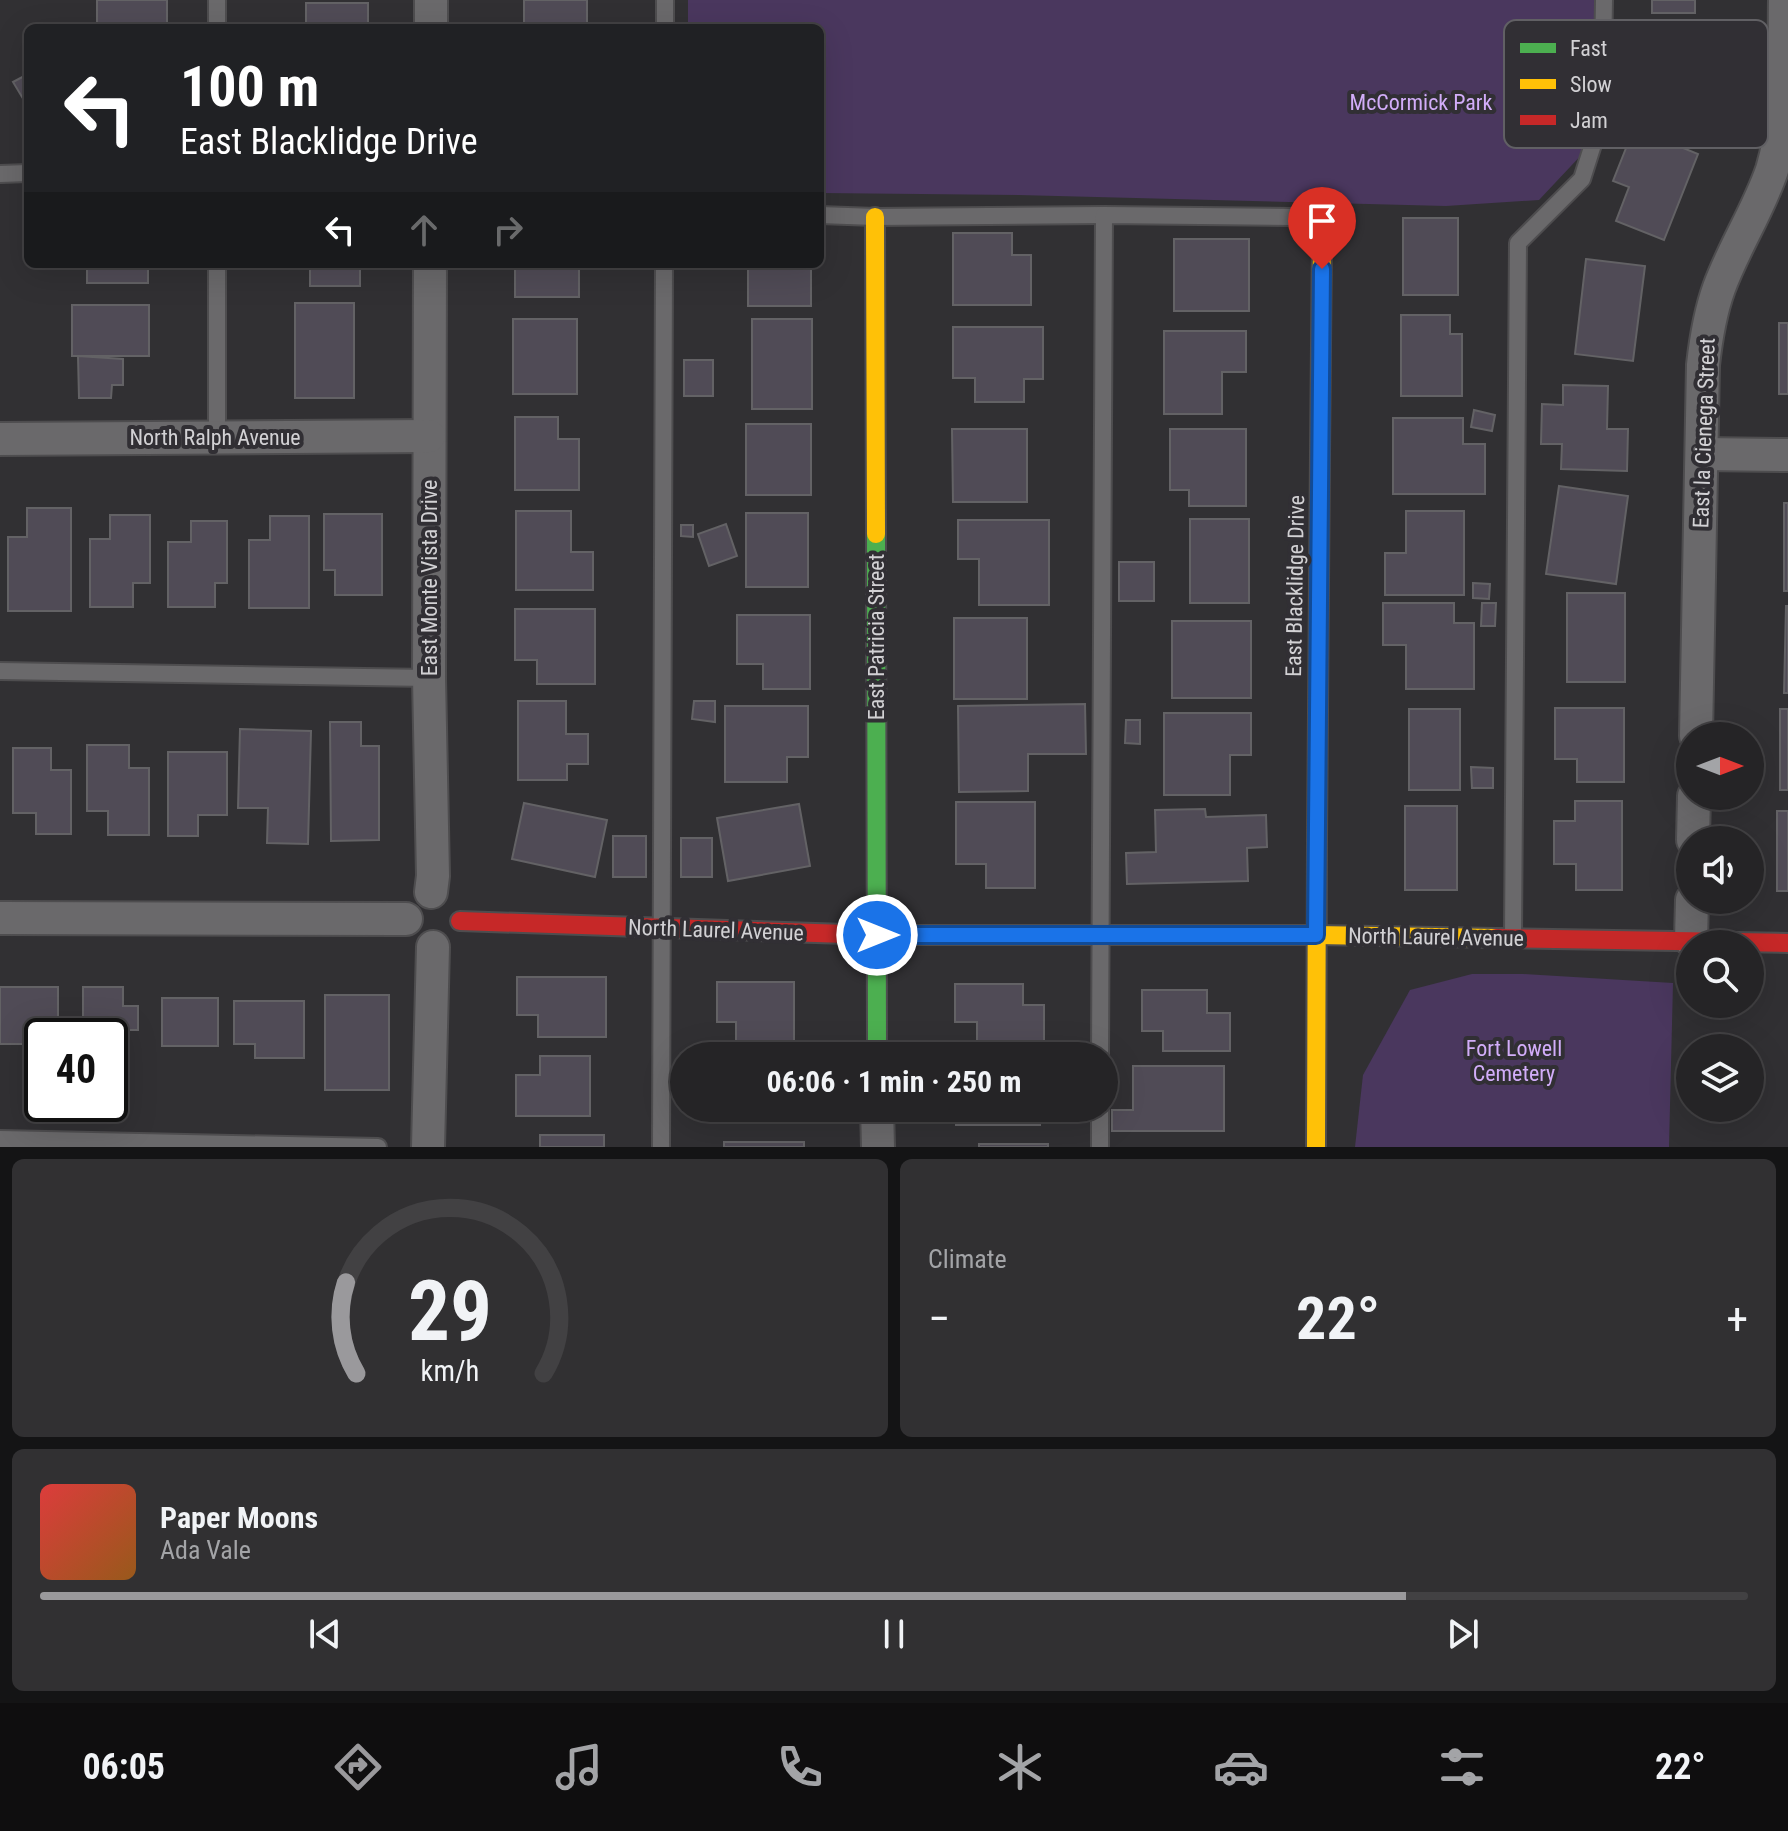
<!DOCTYPE html>
<html lang="en">
<head>
<meta charset="utf-8">
<style>
	body { margin:0; font-family:"Roboto Condensed",sans-serif; background:#313032; color:#f1f3f6; height:100vh; display:flex; flex-direction:column; font-size:30px; white-space:nowrap }
	* { box-sizing:border-box; margin:0 }
	p { font-size:26px; color:#a3a4a7 }
	.icon { flex:none; width:44px; height:44px; fill:none; stroke:currentColor; stroke-width:2; stroke-linecap:round; stroke-linejoin:round }
	.map { position:relative; height:1147px; overflow:hidden }
	.panel { display:flex; flex-direction:column; gap:12px; padding:12px; background:#141415; flex:1 }
	.panel>* { flex:none }
	.banner { position:absolute; left:24px; top:24px; width:800px; height:244px; border-radius:12px; box-shadow:0 8px 32px #0002,0 0 0 2px #424143; background:#202124; color:#fff; overflow:hidden }
	.needle { width:52px; rotate:90deg }
	.tools { position:absolute; left:1676px; top:722px; display:grid; gap:16px }
	.tools a { display:grid; place-items:center; width:88px; height:88px; border-radius:50%; background:#252426; box-shadow:0 8px 32px #0002,0 0 0 2px #424143; font-size:40px }
	.speed { position:absolute; left:24px; top:1018px; display:flex; gap:16px; font-size:40px; font-weight:700; text-align:center }
	.speed>* { display:grid; place-content:center; width:104px; height:104px; border-radius:50%; background:#252426; box-shadow:0 8px 32px #0002,0 0 0 2px #424143; line-height:1 }
	.speed .limit { border:4px solid #111; border-radius:12px; background:#fff; color:#111 }
	.pin { position:absolute; display:grid; place-items:center; width:68px; height:68px; color:#fff; margin:-82px -34px; border-radius:50% 50% 50% 0; rotate:-45deg; box-shadow:0 0 8px #0007 }
	.pin .icon { rotate:45deg }
	.me { position:absolute; width:88px; margin:-44px; rotate:90deg; stroke-linejoin:round; filter:drop-shadow(0 0 6px #0008) }
	.turn { display:flex; align-items:center; gap:28px; height:168px; padding:0 24px; font-size:36px }
	.turn .icon { width:104px; height:104px; stroke-width:2.5 }
	.turn b { display:block; font-size:56px; line-height:68px }
	.lanes { display:flex; align-items:center; height:76px; padding:0 24px; background:#0003; justify-content:center; gap:40px; direction:ltr }
	.lanes .off { opacity:.35 }
	.big { font-size:60px; font-weight:700; line-height:1.1 }
	.panel .card { flex:1; display:flex; flex-direction:column; justify-content:center; gap:12px; min-width:0; padding:0 28px; border-radius:12px; background:#313032 }
	.panel .dial { align-items:center; gap:0 }
	.dial svg { height:208px; overflow:visible; fill:none; stroke:#424143; stroke-width:7; stroke-linecap:round; text-anchor:middle }
	.dial text { fill:#f1f3f6; stroke:none }
	.song { display:flex; align-items:center; gap:24px }
	.cover { width:96px; height:96px; border-radius:12px; background:linear-gradient(135deg,hsl(0 70% 55%),hsl(30 70% 35%)) }
	.played { height:8px; border-radius:4px; background:linear-gradient(90deg,#9a999c 80%,#424143 80%) }
	.keys { display:flex; justify-content:space-around; direction:ltr }
	.heat { display:flex; justify-content:space-between; align-items:center; font-size:44px; direction:ltr }
	.panel .tiles { flex:1; display:grid; gap:12px; grid-template-columns:1fr 1fr }
	.card:last-child { grid-column:span 2 }
	.trip { position:absolute; left:670px; top:1042px; width:448px; height:80px; border-radius:40px; background:#252426; box-shadow:0 8px 32px #0002,0 0 0 2px #424143; font-weight:700; line-height:80px; text-align:center }
	.tab-bar { display:flex; height:128px; justify-content:space-around; align-items:center; background:#0f0e0f; color:#a3a4a7 }
	.tab-bar .icon { width:56px; height:56px }
	.tab-bar .on { color:#9a999c }
	.tab-bar b { font-size:36px; color:#f1f3f6 }
	.map>svg:first-child { display:block }
	.green { fill:#4a375e }
	.building { fill:#504b56; stroke:#636265; stroke-width:2 }
	.lines { fill:none; stroke-linecap:round; stroke-linejoin:round }
	.lane-casing { stroke:#4e4d4f; stroke-width:20 }
	.street-casing { stroke:#4e4d4f; stroke-width:36 }
	.fast-casing { stroke:#4e4d4f; stroke-width:22 }
	.slow-casing { stroke:#4e4d4f; stroke-width:22 }
	.jam-casing { stroke:#4e4d4f; stroke-width:22 }
	.lane { stroke:#6a696b; stroke-width:16 }
	.street { stroke:#6a696b; stroke-width:32 }
	.fast { stroke:#4caf50; stroke-width:18 }
	.slow { stroke:#ffc107; stroke-width:18 }
	.jam { stroke:#c62828; stroke-width:18 }
	.route-casing { stroke:#114b97; stroke-width:20 }
	.route { stroke:#1a73e8; stroke-width:14 }
	.labels { text-anchor:middle; dominant-baseline:central; stroke-width:8; stroke-linejoin:round; paint-order:stroke }
	.park-label { font-size:22px; fill:#d2adf9; stroke:#312f34 }
	.street-label { font-size:22px; fill:#d2d1d4; stroke:#312f34 }
	.key { fill:#312f34; stroke:#616064; stroke-width:2 }
	.key-label { font-size:22px; fill:#d2d1d4 }
</style>
</head>
<body>
<div class="map">
<svg width="1788" height="1147" viewBox="0 0 1788 1147">
	<rect width="100%" height="100%" fill="#313033"/>
	<g class="green">
		<polygon points="688,0 1596,0 1596,64 1586,150 1539,200 1446,206 1018,195 820,193 820,28 688,28"/>
		<polygon points="1472,974 1523,974 1673,983 1669,1147 1355,1147 1363,1075 1410,990"/>
	</g>
	<g class="building">
		<rect x="97" y="0" width="70" height="25"/>
		<rect x="524" y="0" width="63" height="28"/>
		<rect x="1652" y="0" width="43" height="13"/>
		<rect x="306" y="3" width="62" height="25"/>
		<polygon points="28,74 28,107 13,82"/>
		<polygon points="1634,128 1698,154 1664,240 1616,221 1629,187 1613,181"/>
		<rect x="1403" y="218" width="55" height="77"/>
		<polygon points="953,233 1012,233 1012,255 1031,255 1031,305 953,305"/>
		<rect x="1174" y="239" width="75" height="72"/>
		<polygon points="1586,259 1645,266 1633,361 1575,354"/>
		<rect x="87" y="264" width="61" height="19"/>
		<rect x="310" y="264" width="50" height="22"/>
		<rect x="515" y="264" width="64" height="33"/>
		<rect x="748" y="264" width="63" height="42"/>
		<rect x="295" y="303" width="59" height="95"/>
		<rect x="72" y="305" width="77" height="51"/>
		<polygon points="1401,315 1450,315 1450,334 1462,334 1462,396 1401,396"/>
		<rect x="513" y="319" width="64" height="75"/>
		<rect x="752" y="319" width="60" height="90"/>
		<rect x="1779" y="323" width="9" height="71"/>
		<polygon points="953,327 1043,327 1043,379 1024,379 1024,402 975,402 975,378 953,378"/>
		<polygon points="1164,331 1246,331 1246,372 1222,372 1222,414 1164,414"/>
		<polygon points="78,356 123,359 123,385 112,385 111,398 79,398"/>
		<rect x="684" y="360" width="29" height="36"/>
		<polygon points="1563,385 1608,386 1607,429 1628,429 1627,471 1561,469 1562,444 1541,444 1542,404 1563,405"/>
		<polygon points="1474,410 1495,415 1492,431 1471,427"/>
		<polygon points="515,417 558,417 558,439 579,439 579,490 515,490"/>
		<polygon points="1393,418 1463,418 1463,444 1485,444 1485,494 1393,494"/>
		<rect x="746" y="424" width="65" height="71"/>
		<polygon points="952,429 1027,429 1027,502 953,502"/>
		<polygon points="1170,429 1246,429 1246,506 1189,506 1189,490 1170,490"/>
		<polygon points="1559,486 1628,496 1616,584 1546,574"/>
		<rect x="1784" y="503" width="4" height="88"/>
		<polygon points="27,508 71,508 71,611 8,611 8,537 27,537"/>
		<polygon points="516,511 571,511 571,552 593,552 593,590 516,590"/>
		<polygon points="1406,511 1464,511 1464,595 1385,595 1385,553 1406,553"/>
		<rect x="746" y="513" width="62" height="74"/>
		<polygon points="324,514 382,514 382,595 335,595 335,570 324,570"/>
		<polygon points="110,515 150,515 150,583 133,583 133,607 90,607 90,539 110,539"/>
		<polygon points="270,516 309,516 309,608 249,608 249,540 270,540"/>
		<rect x="1190" y="519" width="59" height="84"/>
		<polygon points="958,520 1049,520 1049,605 979,605 979,559 958,559"/>
		<polygon points="191,521 227,521 227,583 215,583 215,607 168,607 168,542 191,542"/>
		<polygon points="726,524 737,556 709,566 698,534"/>
		<polygon points="681,525 693,525 693,537 681,536"/>
		<rect x="1119" y="562" width="35" height="39"/>
		<polygon points="1473,583 1490,584 1489,599 1473,598"/>
		<rect x="1567" y="593" width="58" height="89"/>
		<polygon points="1383,603 1454,603 1454,623 1474,623 1474,689 1406,689 1406,645 1383,645"/>
		<polygon points="1482,603 1496,603 1495,626 1481,626"/>
		<polygon points="1786,606 1788,606 1788,693 1784,693"/>
		<polygon points="515,609 595,609 595,684 537,684 537,660 515,660"/>
		<polygon points="737,615 810,615 810,689 763,689 763,664 737,664"/>
		<rect x="954" y="618" width="73" height="81"/>
		<rect x="1172" y="621" width="79" height="77"/>
		<polygon points="518,701 566,701 566,734 588,734 588,764 567,764 567,780 518,780"/>
		<polygon points="694,701 715,701 715,722 692,719"/>
		<polygon points="1085,704 1086,754 1028,754 1028,791 959,792 958,706"/>
		<polygon points="725,706 808,706 808,757 787,757 787,782 725,782"/>
		<polygon points="1555,708 1624,708 1624,782 1577,782 1577,759 1555,759"/>
		<rect x="1409" y="709" width="51" height="81"/>
		<rect x="1780" y="709" width="8" height="81"/>
		<polygon points="1164,713 1251,713 1251,755 1230,755 1230,795 1164,795"/>
		<polygon points="1126,720 1140,720 1140,744 1125,743"/>
		<polygon points="330,722 361,722 361,746 379,746 379,840 331,841"/>
		<polygon points="240,729 311,731 308,844 267,843 268,808 238,808"/>
		<polygon points="87,745 129,745 129,768 149,768 149,835 108,835 108,811 87,811"/>
		<polygon points="13,748 51,748 51,770 71,770 71,834 36,834 36,813 13,813"/>
		<polygon points="168,752 227,752 227,815 198,815 198,836 168,836"/>
		<polygon points="1471,767 1493,768 1493,788 1472,788"/>
		<polygon points="1575,801 1622,801 1622,890 1576,890 1576,864 1554,864 1554,821 1575,821"/>
		<polygon points="956,802 1035,802 1035,888 986,888 986,864 956,864"/>
		<polygon points="524,803 607,820 595,877 512,859"/>
		<polygon points="799,804 810,866 728,881 717,818"/>
		<rect x="1405" y="806" width="52" height="84"/>
		<polygon points="1205,809 1206,817 1266,815 1267,847 1247,848 1248,881 1127,884 1126,853 1156,852 1155,810"/>
		<rect x="1777" y="811" width="11" height="80"/>
		<rect x="613" y="836" width="33" height="41"/>
		<rect x="681" y="838" width="31" height="39"/>
		<polygon points="517,977 606,977 606,1037 538,1037 538,1015 517,1015"/>
		<polygon points="717,982 794,982 794,1044 736,1044 736,1022 717,1022"/>
		<polygon points="955,984 1023,984 1023,1005 1044,1005 1044,1045 977,1045 977,1022 955,1022"/>
		<polygon points="0,987 58,987 58,1036 42,1036 42,1044 0,1044"/>
		<polygon points="83,987 123,987 123,1006 138,1006 138,1030 122,1030 122,1050 110,1050 110,1036 83,1036"/>
		<polygon points="1142,990 1207,990 1207,1013 1230,1013 1230,1051 1163,1051 1163,1031 1142,1031"/>
		<rect x="325" y="995" width="64" height="95"/>
		<rect x="162" y="998" width="56" height="48"/>
		<polygon points="234,1001 304,1001 304,1058 255,1058 255,1044 234,1044"/>
		<polygon points="807,1052 807,1056 737,1056 736,1053"/>
		<polygon points="540,1056 590,1056 590,1116 516,1116 516,1075 540,1075"/>
		<polygon points="1133,1066 1224,1066 1224,1131 1112,1131 1112,1110 1133,1110"/>
		<rect x="715" y="1108" width="68" height="13"/>
		<rect x="956" y="1108" width="84" height="17"/>
		<rect x="540" y="1135" width="64" height="12"/>
		<rect x="724" y="1142" width="80" height="5"/>
		<rect x="979" y="1144" width="69" height="3"/>
	</g>
	<g class="lines">
		<g class="lane-casing">
			<g id="lane">
				<polyline points="217,0 217,28"/>
				<polyline points="665,28 665,0"/>
				<polyline points="0,174 28,173"/>
				<polyline points="820,215 875,217 1104,215"/>
				<polyline points="217,264 217,437"/>
				<polyline points="0,671 429,678"/>
				<polyline points="1513,936 1518,243 1582,179 1602,116 1604,0"/>
				<polyline points="1100,1056 1104,215 1294,217 1322,237"/>
				<polyline points="0,1139 378,1147"/>
				<polyline points="661,1147 664,264"/>
				<polyline points="1100,1147 1100,1108"/>
			</g>
		</g>
		<g class="street-casing">
			<g id="street">
				<polyline points="431,28 431,0"/>
				<polyline points="430,264 429,678 433,876 431,892"/>
				<polyline points="0,439 429,436"/>
				<polyline points="1702,454 1788,455"/>
				<path d="M1696,736L1703,365C1706,338 1710,313 1719,288C1734,247 1758,211 1772,170C1788,117 1784,56 1785,0"/>
				<polyline points="1693,840 1694,796"/>
				<polyline points="0,918 406,919"/>
				<polyline points="1691,940 1692,900"/>
				<polyline points="877,1108 878,1147"/>
				<polyline points="428,1147 433,947"/>
			</g>
		</g>
		<g class="fast-casing">
			<polyline id="fast" points="876,534 877,1056"/>
		</g>
		<g class="slow-casing">
			<g id="slow">
				<polyline points="875,217 876,534"/>
				<polyline points="1320,453 1322,237"/>
				<polyline points="1084,935 1316,935 1496,938"/>
				<polyline points="1316,1147 1317,841"/>
			</g>
		</g>
		<g class="jam-casing">
			<g id="jam">
				<polyline points="1317,841 1320,453"/>
				<polyline points="460,921 877,935 1084,935"/>
				<polyline points="1496,938 1788,943"/>
			</g>
		</g>
		<use href="#lane" class="lane"/>
		<use href="#street" class="street"/>
		<use href="#fast" class="fast"/>
		<use href="#slow" class="slow"/>
		<use href="#jam" class="jam"/>
	</g>
	<g class="lines">
		<g class="route-casing">
			<polyline id="route" points="877,935 1316,935 1322,269"/>
		</g>
		<use href="#route" class="route"/>
	</g>
	<g class="labels">
		<g class="park-label">
			<text x="1421" y="102">McCormick Park</text>
			<text x="1514" y="1048">Fort Lowell<tspan x="1514" dy="25">Cemetery</tspan></text>
		</g>
		<g class="street-label">
			<text transform="translate(1704 433) rotate(-88)">East la Cienega Street</text>
			<text x="215" y="437">North Ralph Avenue</text>
			<text transform="translate(429 578) rotate(-90)">East Monte Vista Drive</text>
			<text transform="translate(1295 586) rotate(-89)">East Blacklidge Drive</text>
			<text transform="translate(876 637) rotate(-90)">East Patricia Street</text>
			<text transform="translate(716 930) rotate(2)">North Laurel Avenue</text>
			<text transform="translate(1436 937) rotate(1)">North Laurel Avenue</text>
		</g>
	</g>
	<rect x="1504" y="20" width="264" height="128" rx="12" class="key"/>
	<rect x="1520" y="43" width="36" height="10" fill="#4caf50"/>
	<rect x="1520" y="79" width="36" height="10" fill="#ffc107"/>
	<rect x="1520" y="115" width="36" height="10" fill="#c62828"/>
	<g class="key-label">
		<text x="1570" y="56">Fast</text>
		<text x="1570" y="92">Slow</text>
		<text x="1570" y="128">Jam</text>
	</g>
</svg>
<div class="tools">
<a><svg class="needle" viewBox="-14 -14 28 28"><path d="M0-13l5 13h-10z" fill="#e53935"/><path d="M0 13l5-13h-10z" fill="#a3a4a7"/></svg></a>
<a><svg class="icon" aria-label="sound" viewBox="0 0 24 24"><path d="M4 9h4l5-4v14l-5-4H4zM17 9q2 3 0 6"/></svg></a>
<a><svg class="icon" aria-label="search" viewBox="0 0 24 24"><circle cx="10" cy="10" r="6"/><path d="M15 15l6 6"/></svg></a>
<a><svg class="icon" aria-label="layers" viewBox="0 0 24 24"><path d="M12 4l9 5-9 5-9-5zM3 14l9 5 9-5"/></svg></a>
</div>
<div class="speed"><div class="limit">40</div></div>
<div class="pin" style="left:1322px;top:269px;background:#d93025"><svg class="icon" aria-label="arrive" viewBox="0 0 24 24"><path d="M6 21V4h12l-3 4 3 4H6"/></svg></div>
<svg class="me" style="left:877px;top:935px" viewBox="-20 -20 40 40"><circle r="17" fill="#1a73e8" stroke="#fff" stroke-width="3"/><path d="M0-11L8 9 0 5-8 9z" fill="#fff"/></svg>
<div class="trip">06:06 · 1 min · 250 m</div>
<div class="banner">
<div class="turn"><svg class="icon" aria-label="left" viewBox="0 0 24 24"><path d="M17 20v-9H6M10 6l-5 5 5 5"/></svg><div><b>100 m</b>East Blacklidge Drive</div></div>
<div class="lanes"><svg class="icon" aria-label="left" viewBox="0 0 24 24"><path d="M17 20v-9H6M10 6l-5 5 5 5"/></svg><svg class="icon off" aria-label="ahead" viewBox="0 0 24 24"><path d="M12 20V5M6 11l6-6 6 6"/></svg><svg class="icon off" aria-label="right" viewBox="0 0 24 24"><path d="M7 20v-9h11M14 6l5 5-5 5"/></svg></div>
</div>
</div>
<section class="panel">
<div class="tiles">
<div class="card dial"><svg viewBox="0 0 100 80">
<path d="M14 69A42 42 0 1 1 86 69"/>
<path d="M14 69A42 42 0 0 1 10 34" stroke="#9a999c"/>
<text x="50" y="56" font-size="32" font-weight="700">29</text>
<text x="50" y="72" font-size="11">km/h</text>
</svg></div>
<div class="card"><p>Climate</p>
<div class="heat"><a>−</a><b class="big">22°</b><a>+</a></div>
</div>
<div class="card">
<div class="song"><i class="cover"></i><div><b>Paper Moons</b><p>Ada Vale</p></div></div>
<div class="played"></div>
<div class="keys"><svg class="icon" aria-label="previous" viewBox="0 0 24 24"><path d="M18 5L8 12l10 7zM5 5v14"/></svg><svg class="icon" aria-label="pause" viewBox="0 0 24 24"><path d="M8 5v14M16 5v14"/></svg><svg class="icon" aria-label="next" viewBox="0 0 24 24"><path d="M6 5l10 7-10 7zM19 5v14"/></svg></div>
</div>
</div>
</section>
<nav class="tab-bar">
<b>06:05</b>
<svg class="icon on" aria-label="directions" viewBox="0 0 24 24"><path d="M12 3l9 9-9 9-9-9zM9 14v-3h6M13 9l2 2-2 2"/></svg>
<svg class="icon" aria-label="music" viewBox="0 0 24 24"><path d="M9 18V5l10-2v13"/><circle cx="6" cy="18" r="3"/><circle cx="16" cy="16" r="3"/></svg>
<svg class="icon" aria-label="phone" viewBox="0 0 24 24"><path d="M5 4h4l2 5-3 2q2 4 5 5l2-3 5 2v4C11 20 4 13 5 4z"/></svg>
<svg class="icon" aria-label="climate" viewBox="0 0 24 24"><path d="M12 3v18M4 7l16 10M4 17L20 7"/></svg>
<svg class="icon" aria-label="car" viewBox="0 0 24 24"><path d="M5 17H2v-5l4-1 3-4h7l3 4 3 1v5h-3M9 17h6M6 11h13"/><circle cx="7" cy="17" r="2"/><circle cx="17" cy="17" r="2"/></svg>
<svg class="icon" aria-label="filters" viewBox="0 0 24 24"><path d="M4 7h16M4 17h16"/><circle cx="9" cy="7" r="2"/><circle cx="15" cy="17" r="2"/></svg>
<b>22°</b>
</nav>
</body>
</html>
